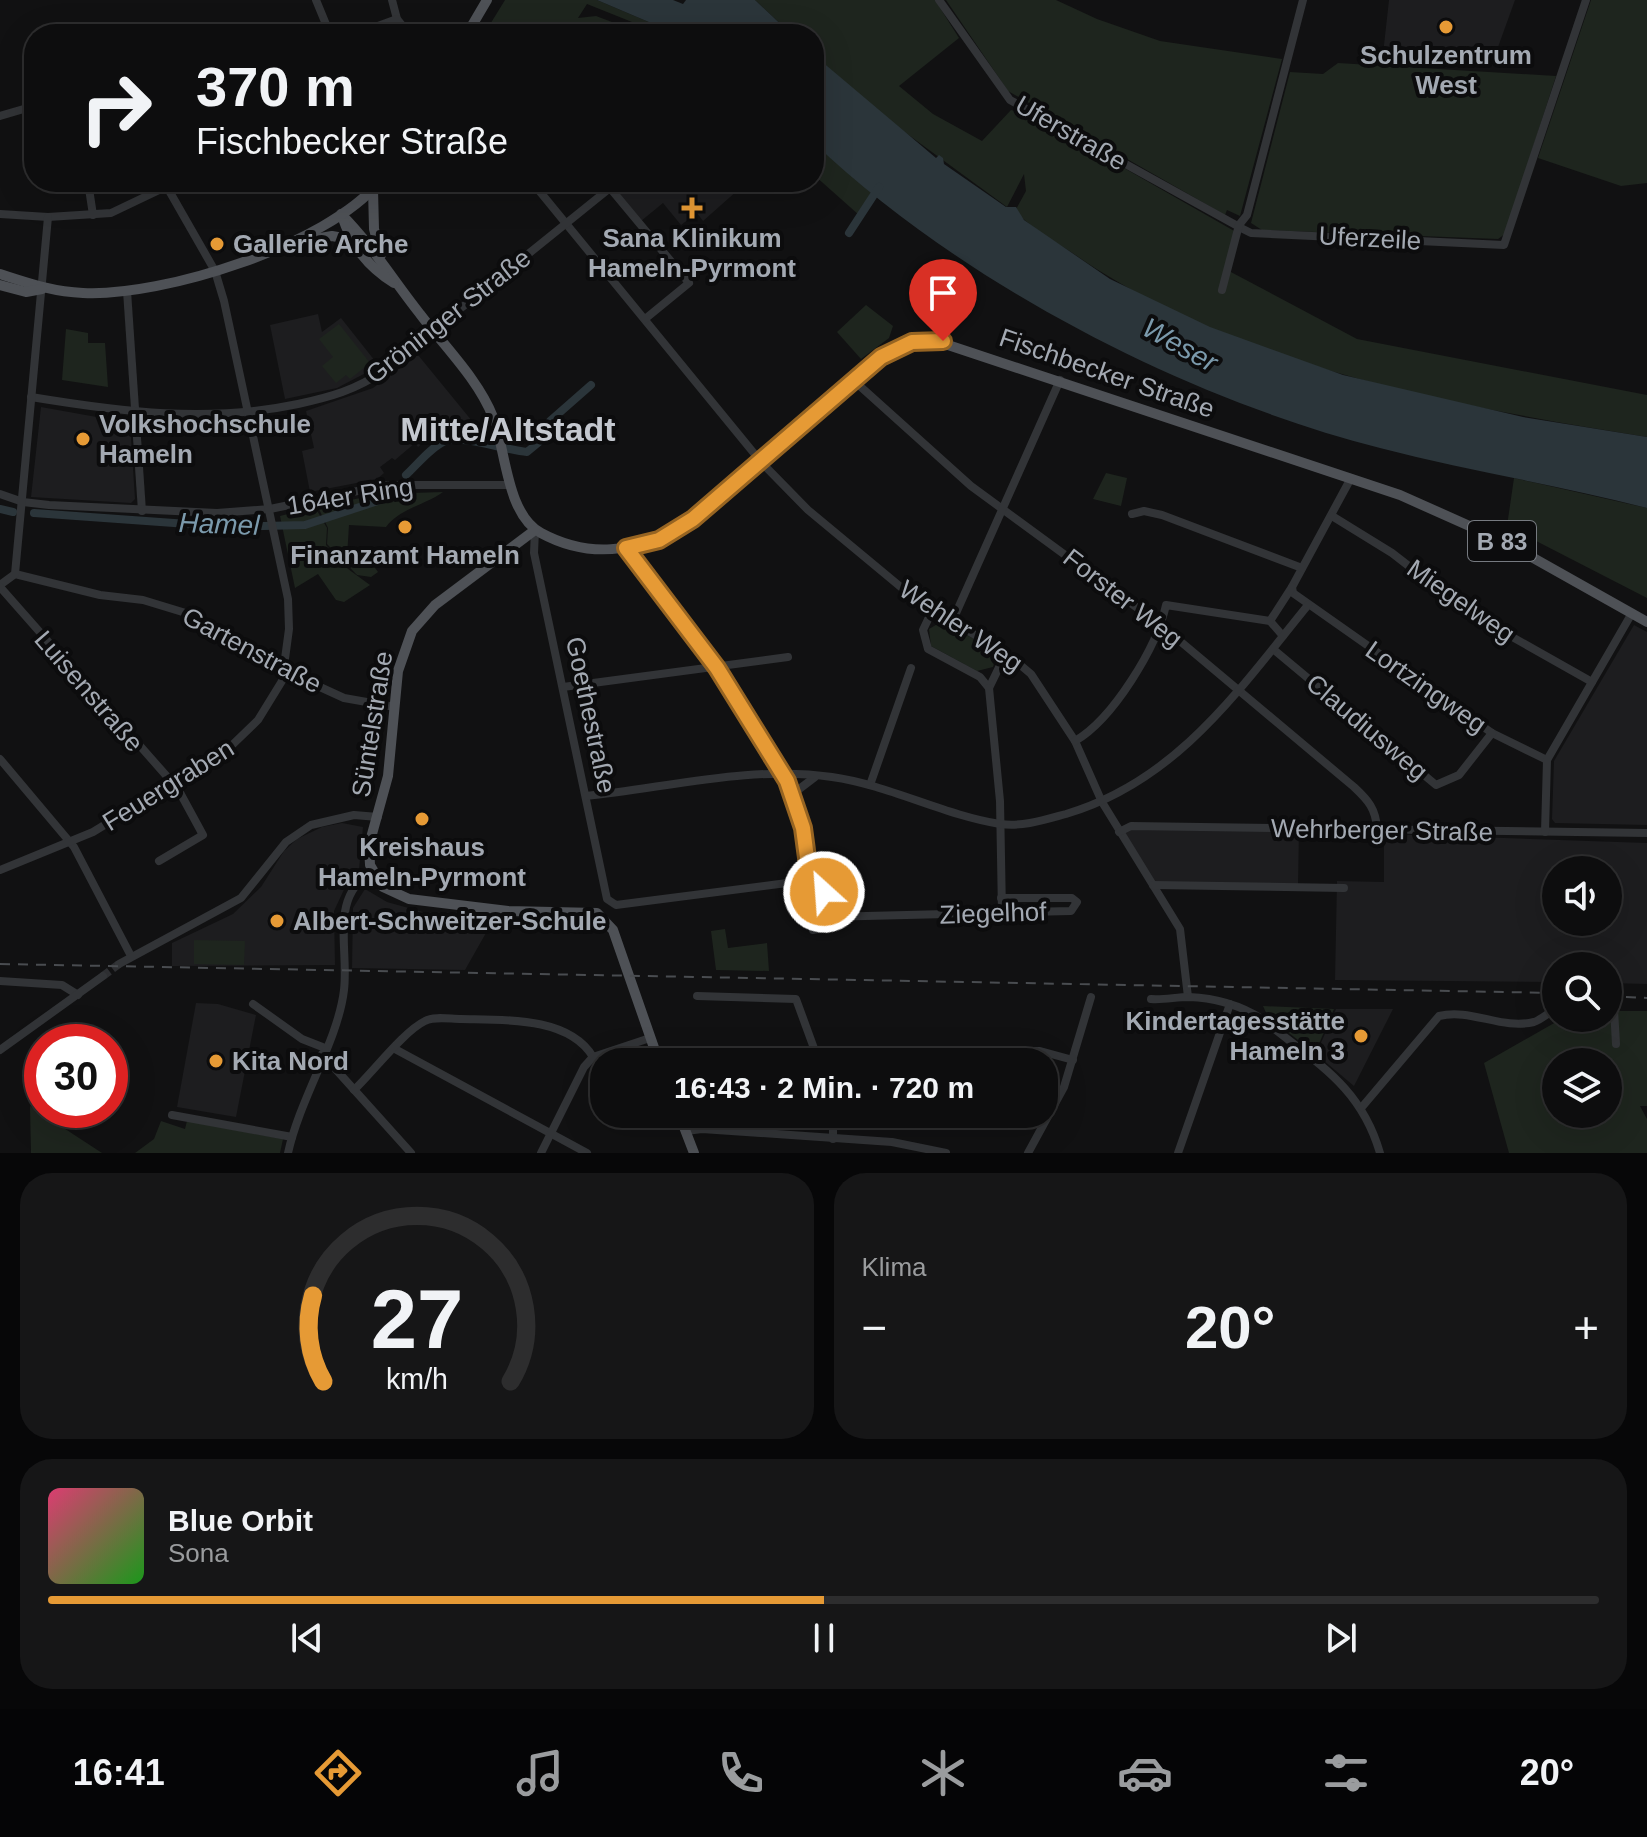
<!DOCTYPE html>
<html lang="de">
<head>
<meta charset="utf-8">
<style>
	body { margin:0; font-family:Arial,sans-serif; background:#161617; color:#f1f3f6; height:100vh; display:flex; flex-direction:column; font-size:30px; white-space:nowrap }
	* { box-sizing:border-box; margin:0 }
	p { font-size:26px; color:#9a9c9e }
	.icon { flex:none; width:44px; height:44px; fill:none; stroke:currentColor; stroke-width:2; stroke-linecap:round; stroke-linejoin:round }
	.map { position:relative; height:1153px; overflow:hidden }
	.side { display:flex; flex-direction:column; gap:20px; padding:20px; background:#070708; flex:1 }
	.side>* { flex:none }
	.guide { position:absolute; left:24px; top:24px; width:800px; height:168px; border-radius:32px; box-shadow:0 8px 32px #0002,0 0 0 2px #2d2d2e; background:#0d0d0e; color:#f1f3f6; overflow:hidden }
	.fabs { position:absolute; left:1542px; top:856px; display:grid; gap:16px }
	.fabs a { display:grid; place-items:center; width:80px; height:80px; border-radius:50%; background:#0d0d0e; box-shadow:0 8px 32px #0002,0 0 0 2px #2d2d2e; font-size:40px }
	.speed { position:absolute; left:24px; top:1024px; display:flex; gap:16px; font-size:40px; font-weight:700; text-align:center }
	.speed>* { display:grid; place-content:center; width:104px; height:104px; border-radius:50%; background:#0d0d0e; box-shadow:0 8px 32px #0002,0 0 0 2px #2d2d2e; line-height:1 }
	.speed .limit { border:12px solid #d22; background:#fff; color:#111 }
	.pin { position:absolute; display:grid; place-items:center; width:68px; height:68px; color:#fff; margin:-82px -34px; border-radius:50% 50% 50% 0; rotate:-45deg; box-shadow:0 0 8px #0007 }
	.pin .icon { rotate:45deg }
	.me { position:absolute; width:88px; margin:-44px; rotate:334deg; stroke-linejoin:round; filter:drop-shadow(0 0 6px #0008) }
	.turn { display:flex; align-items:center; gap:28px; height:168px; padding:0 40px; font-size:36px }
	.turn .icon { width:104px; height:104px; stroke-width:2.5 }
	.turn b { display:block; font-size:56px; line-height:68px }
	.big { font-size:60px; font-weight:700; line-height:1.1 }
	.side .card { flex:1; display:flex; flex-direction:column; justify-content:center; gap:12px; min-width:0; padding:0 28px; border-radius:32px; background:#161617 }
	.side .dial { align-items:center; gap:0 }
	.dial svg { height:208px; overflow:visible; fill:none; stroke:#2d2d2e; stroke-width:7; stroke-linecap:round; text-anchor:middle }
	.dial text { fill:#f1f3f6; stroke:none }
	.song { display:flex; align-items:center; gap:24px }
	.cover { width:96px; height:96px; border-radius:12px; background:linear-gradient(135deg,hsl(340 70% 55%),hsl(120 70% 35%)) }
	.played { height:8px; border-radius:4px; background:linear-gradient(90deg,#e69a35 50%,#2d2d2e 50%) }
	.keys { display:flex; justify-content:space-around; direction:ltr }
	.heat { display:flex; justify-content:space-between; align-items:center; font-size:44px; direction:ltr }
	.side .tiles { flex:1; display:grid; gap:20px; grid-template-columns:1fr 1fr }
	.card:last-child { grid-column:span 2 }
	.trip { position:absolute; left:590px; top:1048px; width:468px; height:80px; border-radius:32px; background:#0d0d0e; box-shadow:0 8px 32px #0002,0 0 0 2px #2d2d2e; font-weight:700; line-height:80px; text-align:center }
	.tab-bar { display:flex; height:128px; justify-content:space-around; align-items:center; background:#050506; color:#9a9c9e }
	.tab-bar .icon { width:56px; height:56px }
	.tab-bar .selected { color:#e69a35 }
	.tab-bar b { font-size:36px; color:#f1f3f6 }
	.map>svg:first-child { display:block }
	.built { fill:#1d1d1f; fill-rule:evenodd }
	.green { fill:#1e251e; fill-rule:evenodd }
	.water { fill:#2b353a }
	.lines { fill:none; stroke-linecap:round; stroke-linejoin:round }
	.canal { stroke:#2b353a; stroke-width:8 }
	.minor-tunnel { stroke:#2e2f32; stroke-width:8; stroke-dasharray:8 4; stroke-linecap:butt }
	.minor { stroke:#323437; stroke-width:8 }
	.major { stroke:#4e5156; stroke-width:10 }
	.rail { stroke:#494c50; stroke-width:2; stroke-dasharray:10 8; stroke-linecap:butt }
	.route-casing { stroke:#966422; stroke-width:20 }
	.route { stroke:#e69a35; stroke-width:14 }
	.poi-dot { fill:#e69a35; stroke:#0c0c0d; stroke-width:3 }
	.labels { text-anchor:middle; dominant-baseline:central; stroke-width:8; stroke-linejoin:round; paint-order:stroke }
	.shield { fill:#0c0c0d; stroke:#767a80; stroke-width:2 }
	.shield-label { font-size:24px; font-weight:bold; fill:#a3a9b2 }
	.poi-label { font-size:26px; font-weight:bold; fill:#a3a9b2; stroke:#0c0c0d }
	.street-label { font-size:26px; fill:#a3a9b2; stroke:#0c0c0d }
	.water-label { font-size:28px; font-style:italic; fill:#7b9aac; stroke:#0c0c0d }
	.district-label { font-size:34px; font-weight:bold; fill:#c4c8cf; stroke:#0c0c0d }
</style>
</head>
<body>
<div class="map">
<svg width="1647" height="1153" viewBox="0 0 1647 1153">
	<rect width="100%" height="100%" fill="#111112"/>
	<g class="built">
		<polygon points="1389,0 1515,0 1493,61 1383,54"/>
		<polygon points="609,182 747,182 703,221 697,213 681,225 663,203 641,221"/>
		<polygon points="318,314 322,332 341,318 379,366 337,388 285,399 270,325"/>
		<polygon points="418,355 481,432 475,436 467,427 459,434 449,422 418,447 415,443 395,460 392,458 380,467 384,473 377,479 310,492 302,451 314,448 306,411 373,388"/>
		<polygon points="41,407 130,423 135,499 131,503 31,497"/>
		<polygon points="1634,625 1647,632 1647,825 1555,823 1552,819 1554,761"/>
		<polygon points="342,823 363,827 359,870 348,881 334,911 335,965 172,966 172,943 233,914 261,887 284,851 297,839 322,827"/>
		<polygon points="1131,826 1299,829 1298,887 1153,885 1119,832"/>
		<path d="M1384,834L1647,843V984L1608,983V966H1556V982L1335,980L1337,881L1384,882ZM1556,870H1608V922H1556Z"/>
		<polygon points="365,889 387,902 423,912 479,913 495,917 465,970 352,968 353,908"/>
		<polygon points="196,1003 218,1004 256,1015 236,1117 177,1107"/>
		<polygon points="1336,1009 1393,1009 1354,1086 1316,1054"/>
	</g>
	<g class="green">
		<polygon points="505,0 597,0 677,34 662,34 587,4 578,18 596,16 633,30 631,34 616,31 612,34 508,34 489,26"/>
		<path d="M755,0H935L959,38L899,86L933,114L982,141L1011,110L1033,116L1236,232L1229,271L1357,339L1647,395V437C1454,406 1237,367 1074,254C1054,241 1032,229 1015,211L1026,191L1024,174L1007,207L880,114L814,55V34H791Z"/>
		<polygon points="946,0 1056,0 1097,19 1160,41 1282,59 1240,216 1227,210 1225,215 1008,91"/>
		<polygon points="1591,0 1647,0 1647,183 1621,186 1538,158"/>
		<polygon points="1338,63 1556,76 1505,234 1498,239 1262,230 1251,223 1290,72 1323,74"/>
		<polygon points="814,143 871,192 859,215 814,175"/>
		<polygon points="866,305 893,326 889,338 861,359 837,332"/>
		<polygon points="339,324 370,363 350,379 346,375 336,383 322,366 333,357 319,339"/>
		<polygon points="66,329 88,333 88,343 105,343 108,387 62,380"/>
		<polygon points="1106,473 1127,478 1121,506 1093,499"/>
		<polygon points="1514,478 1647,508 1647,598 1507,526"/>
		<path d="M443,492C425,505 399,509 386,527L349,525L347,557H367L378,572L371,577L357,575L327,544L328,528L318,507L379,494Z"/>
		<polygon points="315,507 327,528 326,545 348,569 370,585 344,602 336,600 318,574 295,588 280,516"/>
		<polygon points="941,622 990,647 996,656 993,667 977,671 931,646 929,629"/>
		<polygon points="725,929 728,948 767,943 769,971 716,970 711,931"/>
		<polygon points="194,940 245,941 244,965 194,964"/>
		<polygon points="1263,1006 1334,1009 1315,1053 1268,1017"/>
		<path d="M1608,1011H1647V1106H1640L1647,1119V1153H1509L1484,1063L1563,1018H1608ZM1556,1062H1608V1114H1556Z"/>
		<polygon points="30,1106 102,1153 31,1153"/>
		<polygon points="161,1121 185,1129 187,1121 283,1139 280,1153 135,1153 154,1139"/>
	</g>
	<g class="water">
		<polygon points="597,0 673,0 683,4 686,0 755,0 791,34 677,34"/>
		<path d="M814,55L936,158L939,155L943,158L944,164L1006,207H1016L1024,220L1110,279L1210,327L1343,375L1523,417L1647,437V508C1559,485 1468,471 1380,448C1181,397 962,283 814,143Z"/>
	</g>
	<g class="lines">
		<g class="canal">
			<polyline points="849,233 879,187"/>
			<path d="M406,475C417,465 431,447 445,441C462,435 505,450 527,452L544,438L550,421L591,385"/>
			<polyline points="0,509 13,512"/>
			<polyline points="34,513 230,527 305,525 399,494"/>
		</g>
		<polyline class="minor-tunnel" points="103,976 119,964"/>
		<g class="minor">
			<polyline points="316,0 330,34"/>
			<polyline points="392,0 397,19 409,34"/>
			<polyline points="939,0 1010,100 1243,229 1251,233 1504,245 1586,0"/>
			<polyline points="473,24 500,34"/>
			<polyline points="356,34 397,19"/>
			<polyline points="0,116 34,106"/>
			<polyline points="88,182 93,215"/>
			<polyline points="532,182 762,463 808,510 920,603 1006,653 1031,674 1075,741 1102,802 1180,929 1188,997"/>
			<polyline points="605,182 689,283 645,319"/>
			<polyline points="0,214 48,217 111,213 176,182"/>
			<polyline points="1222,290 1239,225 1247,215 1303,0"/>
			<polyline points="127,291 142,511"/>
			<path d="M852,379L971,486L1162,626L1354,787C1368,800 1376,809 1377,829"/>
			<path d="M31,397C122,412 208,423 298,404C330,397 356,390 383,371L610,188"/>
			<polyline points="1351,478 1292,587 1293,593 1492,733 1547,760"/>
			<polyline points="0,494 23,502 49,505 217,513 270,509 387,485 510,485"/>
			<polyline points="1132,514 1144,511 1162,515 1302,568"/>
			<polyline points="1332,516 1392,553 1468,612 1592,682"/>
			<polyline points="535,530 534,553 607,899 616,905 810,880 823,888 823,928 813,930 808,903 810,867 794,793 717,668 626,548"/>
			<polyline points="15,574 100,595 143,600 189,614 285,671 344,698 395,707"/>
			<polyline points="0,585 15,574 48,217"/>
			<polyline points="0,587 178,789 203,835 159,861"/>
			<polyline points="932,611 923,630 928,649 980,677 989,688 1006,653"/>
			<polyline points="952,622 1060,380"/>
			<polyline points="1283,636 1270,621 1292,587"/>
			<polyline points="1273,649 1436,785 1459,775 1492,733"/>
			<polyline points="563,687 788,657"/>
			<polyline points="989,688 1000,801 1002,913"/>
			<path d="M1075,741C1113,719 1157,647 1166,605L1270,621"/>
			<polyline points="0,759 74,847 131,956"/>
			<polyline points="870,785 911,668"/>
			<polyline points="794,793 815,777"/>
			<path d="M586,796C665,788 752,765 832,777C889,785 943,815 1000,824C1023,827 1044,820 1066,814C1177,781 1238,691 1308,605"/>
			<polyline points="1119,832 1131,826 1647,833"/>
			<polyline points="1545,832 1547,760 1632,613"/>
			<polyline points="0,870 93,832 227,750 258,720 282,681 289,629 288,599 224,301 215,271 167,187"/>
			<polyline points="1153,885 1344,888"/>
			<polyline points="825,917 1071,911 1077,902 1072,898 1001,898"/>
			<polyline points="119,964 241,898 286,842 311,825 354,815 378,817"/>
			<polyline points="0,981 62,985 78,995"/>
			<polyline points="697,996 796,999 819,1062"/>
			<path d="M1151,999C1164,1000 1176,997 1189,997C1214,998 1240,1005 1262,1019C1314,1062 1360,1084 1380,1153"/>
			<polyline points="253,1004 302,1039 325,1048"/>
			<polyline points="1608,1009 1614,1009 1616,1044"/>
			<polyline points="395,1049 587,1153"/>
			<polyline points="0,1050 103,976"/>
			<polyline points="322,1054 411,1153"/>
			<polyline points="819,1062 838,1056 1040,1051 1073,1060"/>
			<path d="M354,1090C373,1072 404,1031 425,1021C434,1016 450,1019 461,1019C502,1020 569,1016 593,1057"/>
			<path d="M1362,1107L1439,1016C1471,1008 1501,1030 1534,1022C1541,1020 1549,1012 1556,1009"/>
			<polyline points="833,1114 833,1139"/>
			<polyline points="172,1115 292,1137"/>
			<polyline points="686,1131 702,1129 892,1142 946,1153"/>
			<path d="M288,1153C300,1098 338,1041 344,990C349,948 329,896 372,872"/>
			<polyline points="541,1153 584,1067 593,1057 650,1038"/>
			<polyline points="1028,1153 1064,1087 1091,997"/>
			<polyline points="1178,1153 1230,1004"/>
		</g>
		<g class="major">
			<polyline points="467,34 487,0"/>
			<polyline points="373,189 374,229 381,255"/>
			<path d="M341,214C372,245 393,280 420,314C444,346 478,379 493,417C506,449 506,514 541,533C661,598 762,455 844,386C870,364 897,340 933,340L1400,495L1503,541L1647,622"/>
			<path d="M342,216C352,246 367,266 394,283"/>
			<polyline points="292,243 332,236 349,239"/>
			<path d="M0,274C28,283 53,292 83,293C163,297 327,245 379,182"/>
			<polyline points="0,285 26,292 42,289"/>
			<polyline points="535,530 435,605 412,631 398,671 388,776 369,845 370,865 383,887 409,899 508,911 597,913 613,930 659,1062"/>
			<polyline points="679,1114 694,1153"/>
		</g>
		<g class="rail">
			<polyline points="0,964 1556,993"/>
			<polyline points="1608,996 1647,998"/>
		</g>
	</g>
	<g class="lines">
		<g class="route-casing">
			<polyline id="route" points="824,892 818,883 810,880 803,828 787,781 717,668 626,548 659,540 693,519 881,357 912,342 943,341"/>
		</g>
		<use href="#route" class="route"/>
	</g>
	<g class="poi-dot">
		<circle cx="1446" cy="27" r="8"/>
		<path d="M688 196h8v8h8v8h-8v8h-8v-8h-8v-8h8z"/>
		<circle cx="217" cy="244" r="8"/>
		<circle cx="83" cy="439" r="8"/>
		<circle cx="405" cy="527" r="8"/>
		<circle cx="422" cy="819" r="8"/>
		<circle cx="277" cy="921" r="8"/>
		<circle cx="1361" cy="1036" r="8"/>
		<circle cx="216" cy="1061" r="8"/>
	</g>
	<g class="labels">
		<rect class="shield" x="1468" y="521" width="68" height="40" rx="6"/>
		<g class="shield-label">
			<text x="1502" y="541">B 83</text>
		</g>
		<g class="poi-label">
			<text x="1446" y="55">Schulzentrum<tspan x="1446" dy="30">West</tspan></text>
			<text x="692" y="238">Sana Klinikum<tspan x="692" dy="30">Hameln-Pyrmont</tspan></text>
			<text x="233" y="244" text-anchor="start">Gallerie Arche</text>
			<text x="99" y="424" text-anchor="start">Volkshochschule<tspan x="99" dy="30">Hameln</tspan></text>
			<text x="405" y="555">Finanzamt Hameln</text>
			<text x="422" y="847">Kreishaus<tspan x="422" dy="30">Hameln-Pyrmont</tspan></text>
			<text x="293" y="921" text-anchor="start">Albert-Schweitzer-Schule</text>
			<text x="1345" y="1021" text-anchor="end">Kindertagesstätte<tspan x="1345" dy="30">Hameln 3</tspan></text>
			<text x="232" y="1061" text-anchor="start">Kita Nord</text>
		</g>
		<g class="street-label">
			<text transform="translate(1071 133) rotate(30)">Uferstraße</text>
			<text transform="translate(1370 238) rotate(3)">Uferzeile</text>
			<text transform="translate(448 316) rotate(-38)">Gröninger Straße</text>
			<text transform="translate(1107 373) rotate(19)">Fischbecker Straße</text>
			<text transform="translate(350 496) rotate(-9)">164er Ring</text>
			<text transform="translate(1123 598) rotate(38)">Forster Weg</text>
			<text transform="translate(1461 601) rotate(35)">Miegelweg</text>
			<text transform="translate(961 626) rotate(34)">Wehler Weg</text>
			<text transform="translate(252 650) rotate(28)">Gartenstraße</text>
			<text transform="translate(1426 687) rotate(35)">Lortzingweg</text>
			<text transform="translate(89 691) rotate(49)">Luisenstraße</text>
			<text transform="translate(591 715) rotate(78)">Goethestraße</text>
			<text transform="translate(372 724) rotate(-81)">Süntelstraße</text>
			<text transform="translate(1367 727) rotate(40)">Claudiusweg</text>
			<text transform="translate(168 785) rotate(-32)">Feuergraben</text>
			<text transform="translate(1382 830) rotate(1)">Wehrberger Straße</text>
			<text transform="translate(993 913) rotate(-2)">Ziegelhof</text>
		</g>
		<g class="water-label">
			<text transform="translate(1180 345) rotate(29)">Weser</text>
			<text transform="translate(219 524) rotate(2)">Hamel</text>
		</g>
		<g class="district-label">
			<text x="508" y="429">Mitte/Altstadt</text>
		</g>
	</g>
</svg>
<div class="fabs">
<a><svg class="icon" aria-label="sound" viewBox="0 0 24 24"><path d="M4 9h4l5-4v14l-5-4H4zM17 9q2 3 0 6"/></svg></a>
<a><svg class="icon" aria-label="search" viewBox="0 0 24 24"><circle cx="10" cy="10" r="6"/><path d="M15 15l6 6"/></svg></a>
<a><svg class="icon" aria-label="layers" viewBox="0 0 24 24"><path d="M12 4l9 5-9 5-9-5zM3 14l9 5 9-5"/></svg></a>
</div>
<div class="speed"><div class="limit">30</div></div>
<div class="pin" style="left:943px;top:341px;background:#d93025"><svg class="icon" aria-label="arrive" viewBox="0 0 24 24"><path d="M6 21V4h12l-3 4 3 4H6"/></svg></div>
<svg class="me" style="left:824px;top:892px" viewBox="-20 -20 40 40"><circle r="17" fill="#e69a35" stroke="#fff" stroke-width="3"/><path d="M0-11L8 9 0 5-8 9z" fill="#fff"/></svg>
<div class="trip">16:43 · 2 Min. · 720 m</div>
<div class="guide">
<div class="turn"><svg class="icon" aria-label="right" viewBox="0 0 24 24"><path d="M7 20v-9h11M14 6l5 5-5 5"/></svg><div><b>370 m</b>Fischbecker Straße</div></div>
</div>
</div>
<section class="side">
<div class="tiles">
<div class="card dial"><svg viewBox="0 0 100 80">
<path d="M14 69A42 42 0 1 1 86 69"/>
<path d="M14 69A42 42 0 0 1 10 36" stroke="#e69a35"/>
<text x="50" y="56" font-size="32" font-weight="700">27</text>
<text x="50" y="72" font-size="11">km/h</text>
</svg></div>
<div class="card"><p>Klima</p>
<div class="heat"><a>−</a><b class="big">20°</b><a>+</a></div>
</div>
<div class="card">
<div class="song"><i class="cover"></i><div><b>Blue Orbit</b><p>Sona</p></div></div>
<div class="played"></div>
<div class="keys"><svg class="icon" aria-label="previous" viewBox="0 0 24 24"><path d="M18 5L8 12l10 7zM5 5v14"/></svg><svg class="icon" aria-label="pause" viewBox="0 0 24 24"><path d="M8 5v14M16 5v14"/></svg><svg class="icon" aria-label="next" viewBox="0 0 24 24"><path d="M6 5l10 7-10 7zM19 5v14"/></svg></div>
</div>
</div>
</section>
<nav class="tab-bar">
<b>16:41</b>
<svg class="icon selected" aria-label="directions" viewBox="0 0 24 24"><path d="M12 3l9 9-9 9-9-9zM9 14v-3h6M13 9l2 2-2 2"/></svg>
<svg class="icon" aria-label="music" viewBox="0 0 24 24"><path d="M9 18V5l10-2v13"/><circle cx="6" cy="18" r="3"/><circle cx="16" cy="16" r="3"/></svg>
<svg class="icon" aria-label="phone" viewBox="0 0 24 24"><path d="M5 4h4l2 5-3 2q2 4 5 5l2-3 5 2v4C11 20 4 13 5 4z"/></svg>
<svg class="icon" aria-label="climate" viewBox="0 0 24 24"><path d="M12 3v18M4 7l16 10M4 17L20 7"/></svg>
<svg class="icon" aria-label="car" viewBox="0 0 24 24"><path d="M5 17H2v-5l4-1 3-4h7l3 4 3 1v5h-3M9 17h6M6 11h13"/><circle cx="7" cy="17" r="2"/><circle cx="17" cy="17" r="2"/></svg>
<svg class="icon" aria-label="filters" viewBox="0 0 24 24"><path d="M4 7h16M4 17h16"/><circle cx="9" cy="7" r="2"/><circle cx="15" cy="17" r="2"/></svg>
<b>20°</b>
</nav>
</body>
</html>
